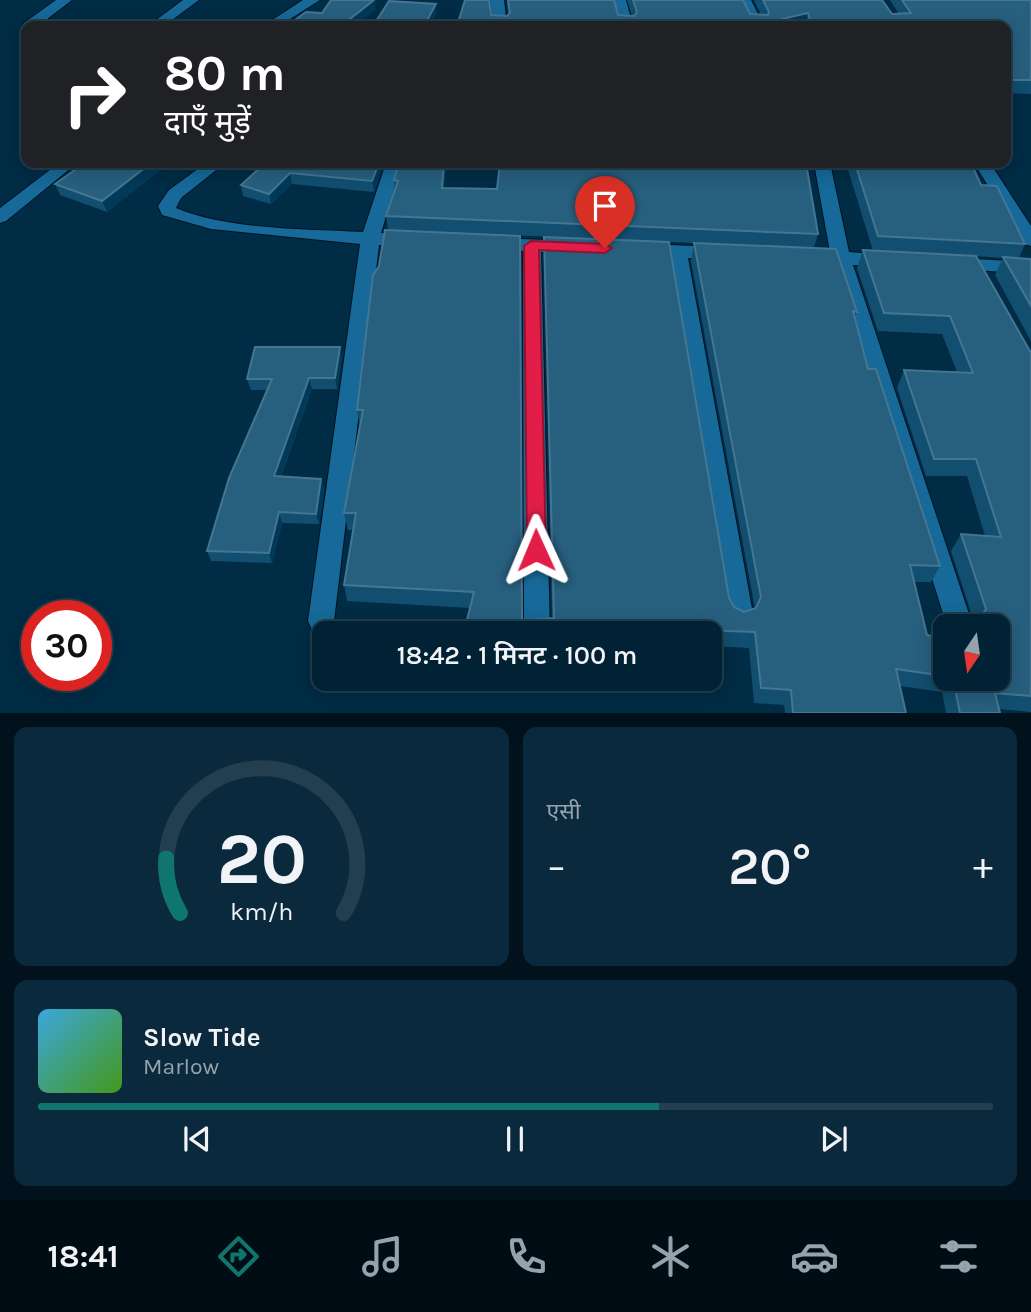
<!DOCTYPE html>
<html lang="hi">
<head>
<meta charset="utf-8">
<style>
	body { margin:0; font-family:Karla,"Noto Sans Devanagari",sans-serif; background:#0b293c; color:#f1f3f6; height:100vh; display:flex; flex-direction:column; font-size:26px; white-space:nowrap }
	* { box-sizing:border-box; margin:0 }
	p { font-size:23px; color:#96a3ac }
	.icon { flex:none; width:38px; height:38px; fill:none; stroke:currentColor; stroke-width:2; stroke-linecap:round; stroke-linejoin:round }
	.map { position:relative; height:713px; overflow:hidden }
	.panel { display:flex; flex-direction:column; gap:14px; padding:14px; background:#01121d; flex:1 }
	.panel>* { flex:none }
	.guide { position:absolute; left:21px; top:21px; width:990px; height:147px; border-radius:14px; box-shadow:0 4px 18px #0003,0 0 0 2px #233e4f; background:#202124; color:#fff; overflow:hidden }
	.needle { width:46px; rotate:193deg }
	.buttons { position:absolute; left:933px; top:614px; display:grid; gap:14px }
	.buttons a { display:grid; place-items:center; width:77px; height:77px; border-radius:14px; background:#012134; box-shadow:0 4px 18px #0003,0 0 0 2px #233e4f; font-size:35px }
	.speed { position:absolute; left:21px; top:600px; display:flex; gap:14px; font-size:35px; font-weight:700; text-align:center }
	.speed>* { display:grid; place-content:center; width:91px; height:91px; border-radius:50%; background:#012134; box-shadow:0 4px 18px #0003,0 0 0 2px #233e4f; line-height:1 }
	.speed .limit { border:10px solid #d22; background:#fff; color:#111 }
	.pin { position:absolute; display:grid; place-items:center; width:60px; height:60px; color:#fff; margin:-72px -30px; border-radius:50% 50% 50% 0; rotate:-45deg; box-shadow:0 0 7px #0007 }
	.pin .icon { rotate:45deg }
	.me { position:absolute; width:77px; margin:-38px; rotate:359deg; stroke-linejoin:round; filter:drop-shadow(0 0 5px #0008) }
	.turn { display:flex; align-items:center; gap:24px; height:147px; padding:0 28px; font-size:32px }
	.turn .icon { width:91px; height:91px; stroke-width:2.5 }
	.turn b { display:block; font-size:49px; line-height:60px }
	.big { font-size:52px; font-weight:600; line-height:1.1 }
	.panel .widget { flex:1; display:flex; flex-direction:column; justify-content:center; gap:10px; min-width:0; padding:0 24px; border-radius:14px; background:#0b293c }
	.panel .dial { align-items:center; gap:0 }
	.dial svg { height:182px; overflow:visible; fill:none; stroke:#233e4f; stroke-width:7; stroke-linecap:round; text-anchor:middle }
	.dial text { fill:#f1f3f6; stroke:none }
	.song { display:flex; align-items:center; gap:21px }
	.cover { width:84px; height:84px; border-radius:10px; background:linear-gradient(135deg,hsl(200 70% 55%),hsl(100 70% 35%)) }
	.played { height:7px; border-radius:4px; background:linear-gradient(90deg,#0f766e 65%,#233e4f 65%) }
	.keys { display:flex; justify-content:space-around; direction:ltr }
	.heat { display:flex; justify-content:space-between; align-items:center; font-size:38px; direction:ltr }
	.panel .tiles { flex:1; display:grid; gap:14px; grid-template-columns:1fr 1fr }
	.widget:last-child { grid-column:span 2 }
	.trip { position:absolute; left:312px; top:621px; width:410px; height:70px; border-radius:14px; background:#012134; box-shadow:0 4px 18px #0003,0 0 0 2px #233e4f; font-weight:600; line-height:70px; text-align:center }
	.menu { display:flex; height:112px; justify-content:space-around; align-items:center; background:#000d15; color:#96a3ac }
	.menu .icon { width:49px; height:49px }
	.menu .current { color:#0f766e }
	.menu b { font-size:32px; color:#f1f3f6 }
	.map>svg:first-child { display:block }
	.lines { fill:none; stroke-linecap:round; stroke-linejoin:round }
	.minor-casing { stroke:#001422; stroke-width:2 }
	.minor { fill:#166998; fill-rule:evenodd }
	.wall { fill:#114e6f }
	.shaded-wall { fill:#013958 }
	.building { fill:#275f7e; stroke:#447691; stroke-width:2 }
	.route { fill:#e11d48; stroke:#92132f; stroke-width:2 }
</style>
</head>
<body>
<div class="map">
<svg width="1031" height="714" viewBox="0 0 1031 714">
	<rect width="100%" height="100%" fill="#012c45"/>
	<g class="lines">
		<g class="minor-casing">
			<g id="minor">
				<polygon points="56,0 72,0 38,26 24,29 24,23"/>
				<polygon points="183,0 199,0 164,26 148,26"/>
				<polygon points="303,0 320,0 279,26 263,26"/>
				<polygon points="490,0 504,0 507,26 493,26"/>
				<polygon points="612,0 626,0 633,26 619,26"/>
				<polygon points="737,0 751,0 764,26 750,26"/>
				<polygon points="59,163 77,163 6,221 0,223 0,208"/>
				<path d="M206,163H225L181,198L176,208C229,230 305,229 363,232L386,163H402L381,233L412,235L421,241L412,247L379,245L334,621L330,630L321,633L312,630L308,621L360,244L211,229L162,215L158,206L169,190Z"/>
				<polygon points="814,163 830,163 849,252 886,255 896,261 886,267 853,265 973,626 947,626 833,264 811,263 802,257 811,251 830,252"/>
				<polygon points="974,163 990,163 1031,226 1031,246 1024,244"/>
				<polygon points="493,238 573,241 582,247 573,253 541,252 550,634 524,634 523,251 486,248 484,244"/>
				<polygon points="644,244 720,247 729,253 720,259 688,258 753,614 749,622 740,626 731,622 727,614 669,257 637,254 635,250"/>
				<polygon points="953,258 1031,262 1031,274 946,268 943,264"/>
			</g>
		</g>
		<use href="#minor" class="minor"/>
	</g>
	<g class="wall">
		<polygon points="507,0 614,0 618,15 632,16 627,0 743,0 750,14 761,15 754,0 882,0 892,14 899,14 890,0 1031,0 1031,94 1006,93 1006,26 457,26 491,15 507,16 508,14"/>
		<polygon points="85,163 163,163 164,167 107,212 60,195 55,184"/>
		<polygon points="265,163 383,165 374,192 292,184 271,204 243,196 241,185"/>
		<polygon points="399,163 446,163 444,188 497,189 818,234 814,248 388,230 386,216 395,190 394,180"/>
		<polygon points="846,163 971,163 981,185 1025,244 1019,258 1031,259 1031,341 995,275 1003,258 976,256 1031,353 1031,712 999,709 1000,713 946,713 942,692 900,686 906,713 785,713 784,705 754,703 749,648 709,646 709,634 466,634 466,624 470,608 347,601 344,585 353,530 348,530 344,513 360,427 357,410 373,275 522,618 524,621 552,618 544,237 734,607 744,612 755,609 691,261 694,243 857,312 855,318 868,369 940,566 931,582 914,582 927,635 945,638 945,679 998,679 998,626 975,626 975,625 951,551 961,534 985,536 967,476 926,476 897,388 904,370 957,372 942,334 878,331 857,268 863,250 873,251"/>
		<polygon points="342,357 337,389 312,389 281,477 321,479 324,489 319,524 282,523 272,563 211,561 207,551 268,390 251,390 247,379"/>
	</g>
	<g class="shaded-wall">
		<polygon points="375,0 376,10 355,26 341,26"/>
		<polygon points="436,4 436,14 430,26 424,26"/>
		<polygon points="808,13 805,26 780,26 782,19"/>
		<polygon points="151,163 163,163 164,167 107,212 102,201"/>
		<polygon points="379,163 382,163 383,165 374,192 372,181"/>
		<polygon points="444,163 446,163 447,166 443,202 442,188"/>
		<polygon points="290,173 292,184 271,204 269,194"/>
		<polygon points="340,347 342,357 337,389 335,378"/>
		<polygon points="309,378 312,389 277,487 274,476"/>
		<polygon points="321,479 324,489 319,524 316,514"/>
		<polygon points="279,512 282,523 272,563 269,553"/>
	</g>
	<g class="building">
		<polygon points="331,0 374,0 341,26 287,26 306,12 322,13"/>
		<polygon points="465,0 489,0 491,15 507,16 510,13 508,0 614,0 618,15 634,16 637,12 633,0 743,0 750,14 768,15 769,12 763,0 882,0 892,14 911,13 902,0 1031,0 1031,80 1006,80 1006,26 812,26 808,13 782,19 783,26 457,26"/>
		<polygon points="389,1 436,4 424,26 373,26"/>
		<polygon points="85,163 151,163 102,201 55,184"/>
		<polygon points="265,163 379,163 372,181 290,173 269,194 241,185"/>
		<polygon points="399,163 444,163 442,188 497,189 500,163 806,163 818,234 386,216 398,181 394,180"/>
		<polygon points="855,163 971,163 981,185 997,186 1025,244 878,236"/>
		<polygon points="385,230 520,236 522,618 524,621 554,618 544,237 669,242 729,598 734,607 744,612 756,608 761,597 694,243 836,249 857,312 853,311 868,369 876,369 940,566 910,565 927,635 945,638 945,676 896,669 906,713 793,713 791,690 761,688 755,632 505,623 503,631 466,624 474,592 344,585 356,513 344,513 363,410 357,410 373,275 379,266"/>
		<polygon points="863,250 976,256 1031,353 1031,696 995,693 1000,713 960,713 953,679 998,679 998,626 988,626 984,612 986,609 961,534 1001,537 976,459 934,459 904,370 973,373 950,316 884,313"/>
		<polygon points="1003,257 1031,259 1031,306"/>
		<polygon points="255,347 340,347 335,378 309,378 274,476 321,479 316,514 279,512 269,553 207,551 229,478 272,379 247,379"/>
	</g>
	<polygon class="route" points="531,241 605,244 612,248 605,253 539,250 546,550 543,556 529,556 527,550 524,246"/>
</svg>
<div class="buttons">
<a><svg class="needle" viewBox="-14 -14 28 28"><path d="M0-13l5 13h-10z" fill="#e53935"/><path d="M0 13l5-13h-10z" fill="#96a3ac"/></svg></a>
</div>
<div class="speed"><div class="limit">30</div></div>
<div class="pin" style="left:605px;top:248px;background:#d93025"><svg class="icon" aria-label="arrive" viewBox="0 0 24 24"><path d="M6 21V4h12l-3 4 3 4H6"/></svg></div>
<svg class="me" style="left:536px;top:550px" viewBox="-20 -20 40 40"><path d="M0-17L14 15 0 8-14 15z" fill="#e11d48" stroke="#fff" stroke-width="4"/></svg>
<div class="trip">18:42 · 1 मिनट · 100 m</div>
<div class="guide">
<div class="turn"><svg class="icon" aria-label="right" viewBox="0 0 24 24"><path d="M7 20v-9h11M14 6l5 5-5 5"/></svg><div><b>80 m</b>दाएँ मुड़ें</div></div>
</div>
</div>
<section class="panel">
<div class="tiles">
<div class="widget dial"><svg viewBox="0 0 100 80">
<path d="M14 69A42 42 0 1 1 86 69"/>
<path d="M14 69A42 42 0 0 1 8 45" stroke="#0f766e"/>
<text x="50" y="56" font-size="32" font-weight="700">20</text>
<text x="50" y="72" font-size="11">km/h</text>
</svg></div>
<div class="widget"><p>एसी</p>
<div class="heat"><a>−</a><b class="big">20°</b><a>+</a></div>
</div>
<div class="widget">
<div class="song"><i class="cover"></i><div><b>Slow Tide</b><p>Marlow</p></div></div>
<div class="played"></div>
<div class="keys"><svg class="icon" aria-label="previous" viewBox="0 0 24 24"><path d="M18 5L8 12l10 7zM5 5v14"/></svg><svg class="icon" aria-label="pause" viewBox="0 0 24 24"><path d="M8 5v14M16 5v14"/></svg><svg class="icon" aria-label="next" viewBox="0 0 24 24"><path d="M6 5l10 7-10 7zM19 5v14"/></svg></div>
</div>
</div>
</section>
<nav class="menu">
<b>18:41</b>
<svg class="icon current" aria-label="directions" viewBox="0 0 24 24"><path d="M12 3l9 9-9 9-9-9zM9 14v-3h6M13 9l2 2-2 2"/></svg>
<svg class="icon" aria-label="music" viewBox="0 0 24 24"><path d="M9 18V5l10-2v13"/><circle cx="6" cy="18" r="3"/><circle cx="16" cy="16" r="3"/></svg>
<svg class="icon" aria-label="phone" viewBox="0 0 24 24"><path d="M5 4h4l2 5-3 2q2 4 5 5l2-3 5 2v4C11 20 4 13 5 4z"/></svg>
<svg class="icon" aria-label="climate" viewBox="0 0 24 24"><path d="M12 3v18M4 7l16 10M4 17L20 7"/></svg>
<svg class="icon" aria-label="car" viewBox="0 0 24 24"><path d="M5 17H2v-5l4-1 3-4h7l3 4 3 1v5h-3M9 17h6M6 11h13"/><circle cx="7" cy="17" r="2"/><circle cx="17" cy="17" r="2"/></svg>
<svg class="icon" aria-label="filters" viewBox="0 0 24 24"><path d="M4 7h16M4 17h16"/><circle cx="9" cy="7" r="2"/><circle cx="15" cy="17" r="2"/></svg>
</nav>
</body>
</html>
